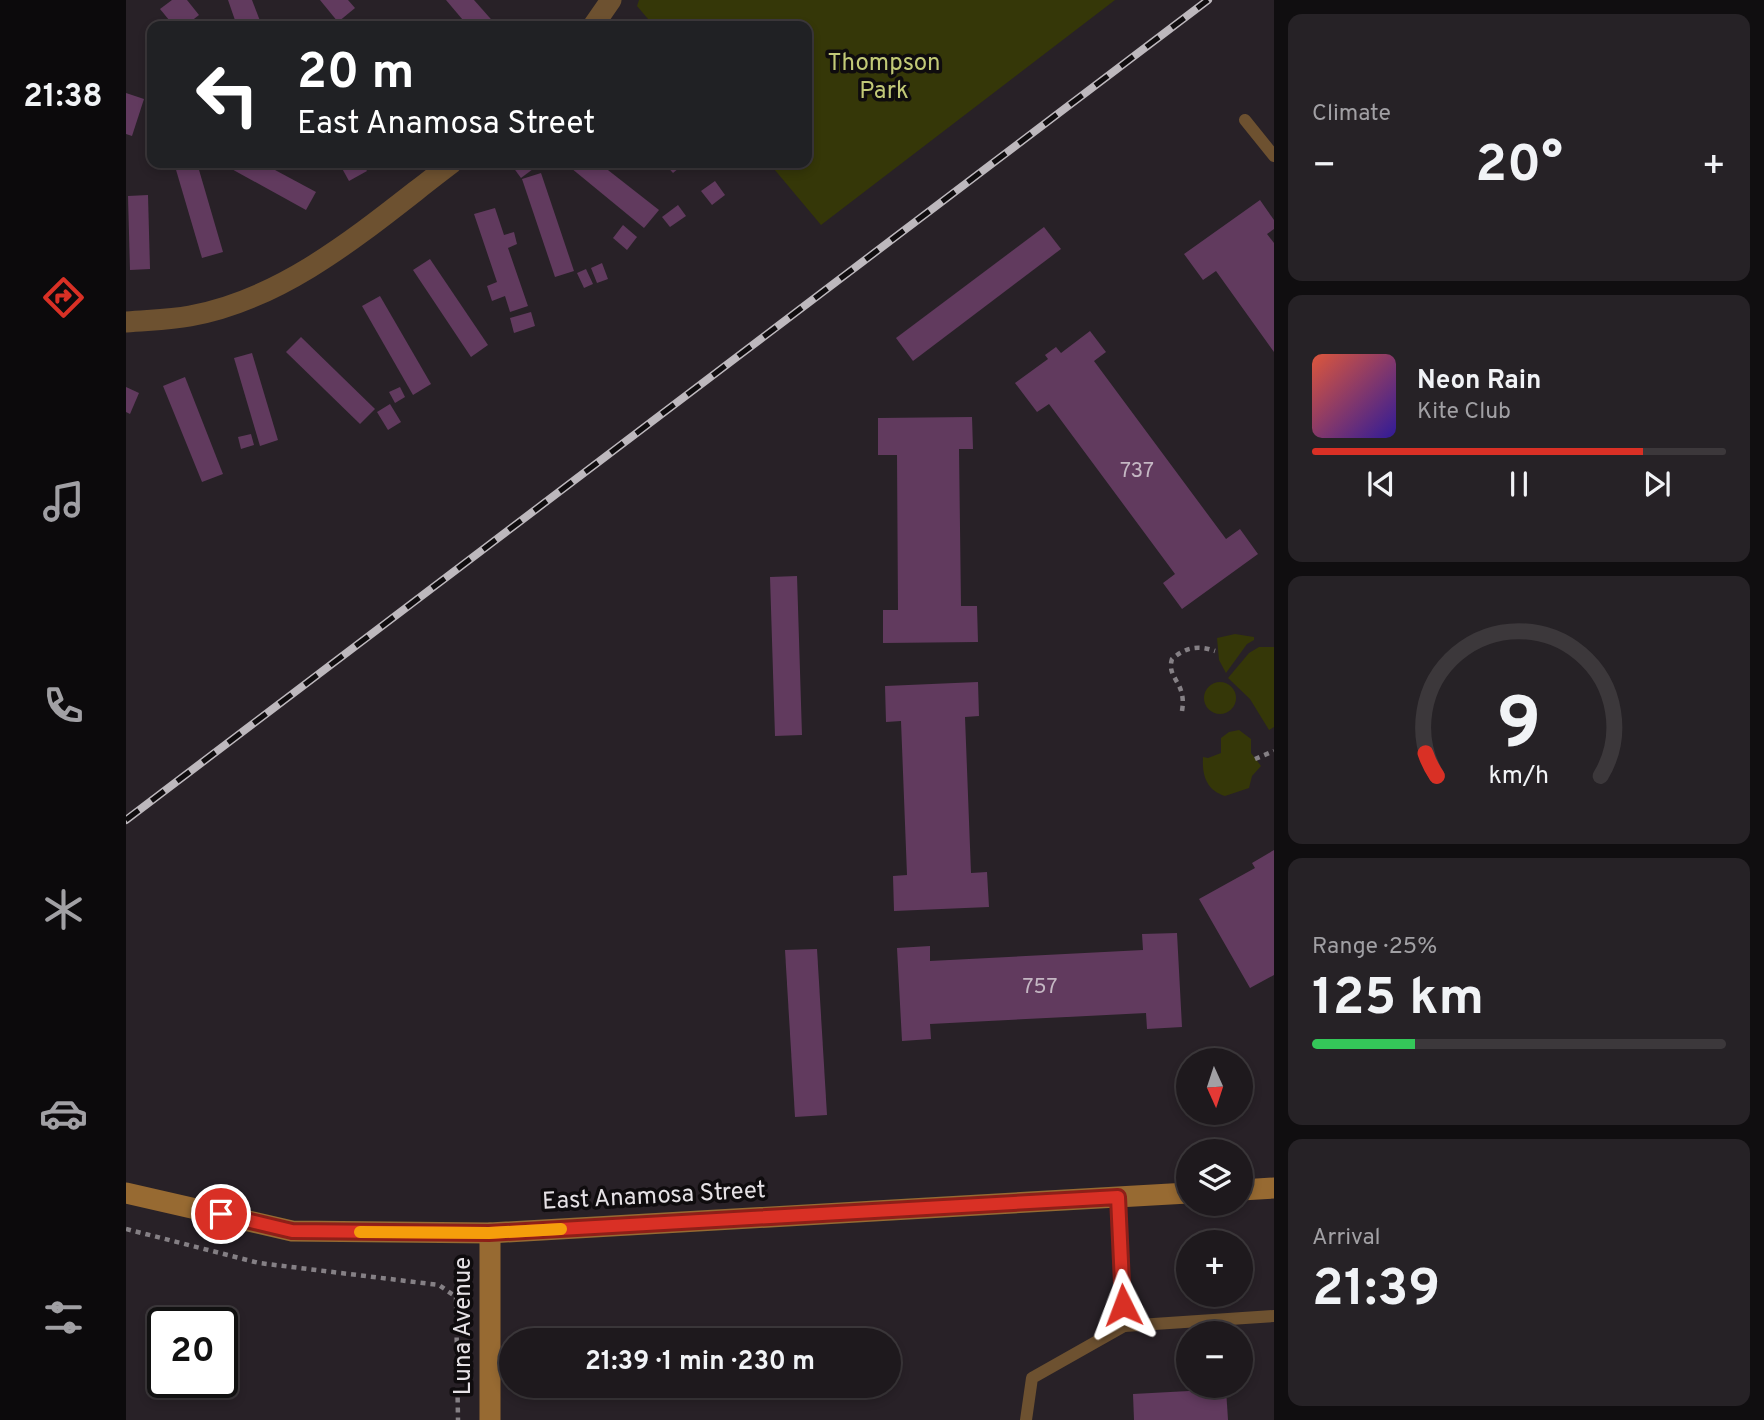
<!DOCTYPE html>
<html lang="en">
<head>
<meta charset="utf-8">
<style>
	body { margin:0; font-family:Overpass,sans-serif; background:#262226; color:#f1f3f6; height:100vh; display:flex; flex-direction:column; font-size:26px; white-space:nowrap }
	* { box-sizing:border-box; margin:0 }
	p { font-size:23px; color:#a1a0a4 }
	.icon { flex:none; width:38px; height:38px; fill:none; stroke:currentColor; stroke-width:2; stroke-linecap:round; stroke-linejoin:round }
	.map { position:relative; flex:1; overflow:hidden }
	.drawer { display:flex; flex-direction:column; gap:14px; padding:14px; background:#100e10; width:490px }
	.drawer>* { flex:none }
	.banner { position:absolute; left:21px; top:21px; width:665px; height:147px; border-radius:14px; box-shadow:0 4px 10px #0003,0 0 0 2px #3c383b; background:#202124; color:#fff; overflow:hidden }
	.needle { width:46px; rotate:177deg }
	.fabs { position:absolute; left:1050px; top:1048px; display:grid; gap:14px }
	.fabs a { display:grid; place-items:center; width:77px; height:77px; border-radius:50%; background:#1e191d; box-shadow:0 4px 10px #0003,0 0 0 2px #3c383b; font-size:35px }
	.speed { position:absolute; left:21px; top:1307px; display:flex; gap:14px; font-size:35px; font-weight:700; text-align:center }
	.speed>* { display:grid; place-content:center; width:91px; height:91px; border-radius:50%; background:#1e191d; box-shadow:0 4px 10px #0003,0 0 0 2px #3c383b; line-height:1 }
	.speed .limit { border:4px solid #111; border-radius:10px; background:#fff; color:#111 }
	.pin { position:absolute; display:grid; place-items:center; width:60px; height:60px; color:#fff; margin:-30px; border:4px solid #fff; border-radius:50%; box-shadow:0 2px 7px #0007 }
	.me { position:absolute; width:77px; margin:-38px; rotate:357deg; stroke-linejoin:round; filter:drop-shadow(0 0 5px #0008) }
	.turn { display:flex; align-items:center; gap:24px; height:147px; padding:0 35px; font-size:32px }
	.turn .icon { width:91px; height:91px; stroke-width:2.5 }
	.turn b { display:block; font-size:49px; line-height:60px }
	.big { font-size:52px; font-weight:700; line-height:1.1 }
	.drawer .widget { flex:1; display:flex; flex-direction:column; justify-content:center; gap:10px; min-width:0; padding:0 24px; border-radius:14px; background:#262226 }
	.drawer .dial { align-items:center; gap:0 }
	.dial svg { height:182px; overflow:visible; fill:none; stroke:#3c383b; stroke-width:7; stroke-linecap:round; text-anchor:middle }
	.dial text { fill:#f1f3f6; stroke:none }
	.song { display:flex; align-items:center; gap:21px }
	.cover { width:84px; height:84px; border-radius:10px; background:linear-gradient(135deg,hsl(10 70% 55%),hsl(250 70% 35%)) }
	.played { height:7px; border-radius:4px; background:linear-gradient(90deg,#d93025 80%,#3c383b 80%) }
	.keys { display:flex; justify-content:space-around; direction:ltr }
	.heat { display:flex; justify-content:space-between; align-items:center; font-size:38px; direction:ltr }
	.charge { height:10px; border-radius:5px; background:linear-gradient(90deg,#34c759 25%,#3c383b 0) }
	.trip { position:absolute; left:373px; top:1328px; width:402px; height:70px; border-radius:35px; background:#1e191d; box-shadow:0 4px 10px #0003,0 0 0 2px #3c383b; font-weight:700; line-height:70px; text-align:center }
	main { display:flex; flex:1; min-height:0 }
	.dock { display:flex; flex-direction:column; width:126px; justify-content:space-around; align-items:center; background:#0c0a0c; color:#a1a0a4 }
	.dock .icon { width:49px; height:49px }
	.dock .active { color:#d93025 }
	.dock b { font-size:32px; color:#f1f3f6 }
	.map>svg:first-child { display:block }
	.green { fill:#353708 }
	.building { fill:#613a5e }
	.lines { fill:none; stroke-linecap:round; stroke-linejoin:round }
	.path { stroke:#858085; stroke-width:4.5; stroke-dasharray:5 5; stroke-linecap:butt }
	.lane { stroke:#6d5130; stroke-width:12 }
	.street { stroke:#6d5130; stroke-width:21 }
	.secondary { stroke:#976a32; stroke-width:21 }
	.rail-casing { stroke:#bdb8bd; stroke-width:8 }
	.rail { stroke:#0f0c0e; stroke-width:5; stroke-dasharray:16; stroke-linecap:butt }
	.route-casing { stroke:#8d1f18; stroke-width:18 }
	.route { stroke:#d93025; stroke-width:12 }
	.slow { stroke:#f59e0b; stroke-width:12 }
	.labels { text-anchor:middle; dominant-baseline:central; stroke-width:7; stroke-linejoin:round; paint-order:stroke }
	.number-label { font-size:21px; fill:#c4b7c3 }
	.park-label { font-size:24px; fill:#c2c977; stroke:#0f0c0e }
	.street-label { font-size:24px; fill:#e5e1e5; stroke:#0f0c0e }
</style>
</head>
<body>
<main>
<nav class="dock">
<b>21:38</b>
<svg class="icon active" aria-label="directions" viewBox="0 0 24 24"><path d="M12 3l9 9-9 9-9-9zM9 14v-3h6M13 9l2 2-2 2"/></svg>
<svg class="icon" aria-label="music" viewBox="0 0 24 24"><path d="M9 18V5l10-2v13"/><circle cx="6" cy="18" r="3"/><circle cx="16" cy="16" r="3"/></svg>
<svg class="icon" aria-label="phone" viewBox="0 0 24 24"><path d="M5 4h4l2 5-3 2q2 4 5 5l2-3 5 2v4C11 20 4 13 5 4z"/></svg>
<svg class="icon" aria-label="climate" viewBox="0 0 24 24"><path d="M12 3v18M4 7l16 10M4 17L20 7"/></svg>
<svg class="icon" aria-label="car" viewBox="0 0 24 24"><path d="M5 17H2v-5l4-1 3-4h7l3 4 3 1v5h-3M9 17h6M6 11h13"/><circle cx="7" cy="17" r="2"/><circle cx="17" cy="17" r="2"/></svg>
<svg class="icon" aria-label="filters" viewBox="0 0 24 24"><path d="M4 7h16M4 17h16"/><circle cx="9" cy="7" r="2"/><circle cx="15" cy="17" r="2"/></svg>
</nav>
<div class="map">
<svg width="1148" height="1420" viewBox="0 0 1148 1420">
	<rect width="100%" height="100%" fill="#282127"/>
	<g class="green">
		<polygon points="513,0 989,0 695,225 643,163 681,163 681,26 528,26 511,6"/>
		<polygon points="1109,634 1128,637 1128,640 1121,644 1100,673 1093,660 1091,638"/>
		<polygon points="1133,647 1148,647 1148,727 1143,730 1124,699 1102,678 1123,653"/>
		<circle cx="1094" cy="698" r="16"/>
		<path d="M1113,730L1125,739V753L1135,766L1126,776L1123,788L1099,796C1080,790 1076,775 1077,757L1082,758L1095,753V738L1103,732Z"/>
	</g>
	<g class="building">
		<polygon points="46,0 61,0 73,15 59,26 48,26 34,9"/>
		<polygon points="102,0 126,0 136,26 111,26"/>
		<polygon points="194,0 222,0 229,8 212,22"/>
		<polygon points="320,0 348,0 371,26 342,26"/>
		<polygon points="0,93 18,99 6,136 0,134"/>
		<polygon points="48,163 71,163 97,252 76,258"/>
		<polygon points="104,163 136,163 190,192 180,210 102,167"/>
		<polygon points="213,163 236,163 241,171 223,181"/>
		<polygon points="384,163 415,163 395,178"/>
		<polygon points="449,163 473,163 533,210 518,228 445,168"/>
		<polygon points="538,163 559,163 547,173"/>
		<polygon points="415,173 448,271 429,277 396,179"/>
		<polygon points="589,181 599,195 586,205 575,191"/>
		<polygon points="22,195 24,269 4,270 2,196"/>
		<polygon points="1134,200 1148,220 1148,229 1141,234 1148,243 1148,352 1090,271 1077,280 1058,254"/>
		<polygon points="552,205 560,216 544,227 536,217"/>
		<polygon points="369,208 378,235 388,232 391,244 382,248 402,306 384,312 379,296 366,301 361,286 371,282 348,214"/>
		<polygon points="497,225 511,237 501,250 487,238"/>
		<polygon points="918,227 935,249 787,361 770,338"/>
		<polygon points="304,259 362,345 345,357 287,270"/>
		<polygon points="476,263 482,279 471,283 465,268"/>
		<polygon points="460,269 467,284 458,288 451,273"/>
		<polygon points="254,296 305,384 287,395 236,306"/>
		<polygon points="405,312 409,326 388,333 384,318"/>
		<polygon points="964,331 980,352 968,361 1100,539 1114,529 1132,554 1056,609 1037,583 1049,574 923,404 911,412 889,383 922,359 919,355 930,347 935,353"/>
		<polygon points="175,337 249,409 234,424 160,352"/>
		<polygon points="126,353 152,440 134,446 108,358"/>
		<polygon points="59,377 97,474 76,482 37,386"/>
		<polygon points="0,387 13,393 4,414 0,412"/>
		<polygon points="274,387 279,397 269,403 263,392"/>
		<polygon points="264,404 275,422 262,430 251,412"/>
		<polygon points="846,417 847,449 833,449 835,606 851,606 852,642 757,643 757,610 772,610 771,455 752,455 752,418"/>
		<polygon points="125,434 128,445 115,449 112,437"/>
		<polygon points="671,576 676,735 649,736 644,577"/>
		<polygon points="852,682 853,716 839,717 845,873 861,872 863,907 768,911 767,876 781,875 775,721 760,722 759,686"/>
		<polygon points="1148,850 1148,975 1124,988 1073,899 1129,868 1126,863"/>
		<polygon points="1051,933 1056,1027 1021,1029 1020,1013 804,1024 805,1039 776,1041 771,948 804,946 804,961 1017,950 1016,934"/>
		<polygon points="691,949 701,1115 669,1117 659,950"/>
		<polygon points="1100,1389 1102,1420 1008,1420 1007,1394"/>
	</g>
	<g class="lines">
		<g class="path">
			<path d="M1056,711C1061,681 1040,679 1046,659C1060,647 1072,645 1089,651"/>
			<polyline points="1129,759 1148,751"/>
			<polyline points="0,1229 133,1263 313,1285 330,1297 332,1420"/>
		</g>
		<g class="lane">
			<polyline points="1119,120 1148,156"/>
			<polyline points="992,1197 998,1326 1148,1316"/>
			<polyline points="900,1420 906,1378 998,1326"/>
		</g>
		<g class="street">
			<polyline points="467,26 485,0"/>
			<path d="M0,322C21,320 43,320 64,316C165,298 248,222 326,163"/>
		</g>
		<g class="secondary">
			<polyline points="1115,1190 1148,1188"/>
			<polyline points="0,1193 166,1231 364,1233 1062,1193"/>
			<polyline points="364,1233 364,1420"/>
		</g>
		<g class="rail-casing">
			<polyline id="rail" points="0,820 1082,0"/>
		</g>
		<use href="#rail" class="rail"/>
	</g>
	<g class="lines">
		<g class="route-casing">
			<polyline id="route" points="95,1214 166,1231 363,1233 992,1197 997,1305"/>
		</g>
		<use href="#route" class="route"/>
		<polyline class="slow" points="234,1232 363,1233 435,1229"/>
	</g>
	<g class="labels">
		<g class="number-label">
			<text x="1011" y="471">737</text>
			<text x="914" y="987">757</text>
		</g>
		<g class="park-label">
			<text x="758" y="64">Thompson<tspan x="758" dy="28">Park</tspan></text>
		</g>
		<g class="street-label">
			<text transform="translate(528 1197) rotate(-3)">East Anamosa Street</text>
			<text transform="translate(338 1326) rotate(-90)">Luna Avenue</text>
		</g>
	</g>
</svg>
<div class="fabs">
<a><svg class="needle" viewBox="-14 -14 28 28"><path d="M0-13l5 13h-10z" fill="#e53935"/><path d="M0 13l5-13h-10z" fill="#a1a0a4"/></svg></a>
<a><svg class="icon" aria-label="layers" viewBox="0 0 24 24"><path d="M12 4l9 5-9 5-9-5zM3 14l9 5 9-5"/></svg></a>
<a>+</a>
<a>−</a>
</div>
<div class="speed"><div class="limit">20</div></div>
<div class="pin" style="left:95px;top:1214px;background:#d93025"><svg class="icon" aria-label="arrive" viewBox="0 0 24 24"><path d="M6 21V4h12l-3 4 3 4H6"/></svg></div>
<svg class="me" style="left:997px;top:1305px" viewBox="-20 -20 40 40"><path d="M0-17L14 15 0 8-14 15z" fill="#d93025" stroke="#fff" stroke-width="4"/></svg>
<div class="trip">21:39 · 1 min · 230 m</div>
<div class="banner">
<div class="turn"><svg class="icon" aria-label="left" viewBox="0 0 24 24"><path d="M17 20v-9H6M10 6l-5 5 5 5"/></svg><div><b>20 m</b>East Anamosa Street</div></div>
</div>
</div>
<section class="drawer">
<div class="widget"><p>Climate</p>
<div class="heat"><a>−</a><b class="big">20°</b><a>+</a></div>
</div>
<div class="widget">
<div class="song"><i class="cover"></i><div><b>Neon Rain</b><p>Kite Club</p></div></div>
<div class="played"></div>
<div class="keys"><svg class="icon" aria-label="previous" viewBox="0 0 24 24"><path d="M18 5L8 12l10 7zM5 5v14"/></svg><svg class="icon" aria-label="pause" viewBox="0 0 24 24"><path d="M8 5v14M16 5v14"/></svg><svg class="icon" aria-label="next" viewBox="0 0 24 24"><path d="M6 5l10 7-10 7zM19 5v14"/></svg></div>
</div>
<div class="widget dial"><svg viewBox="0 0 100 80">
<path d="M14 69A42 42 0 1 1 86 69"/>
<path d="M14 69A42 42 0 0 1 9 59" stroke="#d93025"/>
<text x="50" y="56" font-size="32" font-weight="700">9</text>
<text x="50" y="72" font-size="11">km/h</text>
</svg></div>
<div class="widget"><p>Range · 25%</p><b class="big">125 km</b><div class="charge"></div></div>
<div class="widget"><p>Arrival</p><b class="big">21:39</b></div>
</section>
</main>
</body>
</html>
